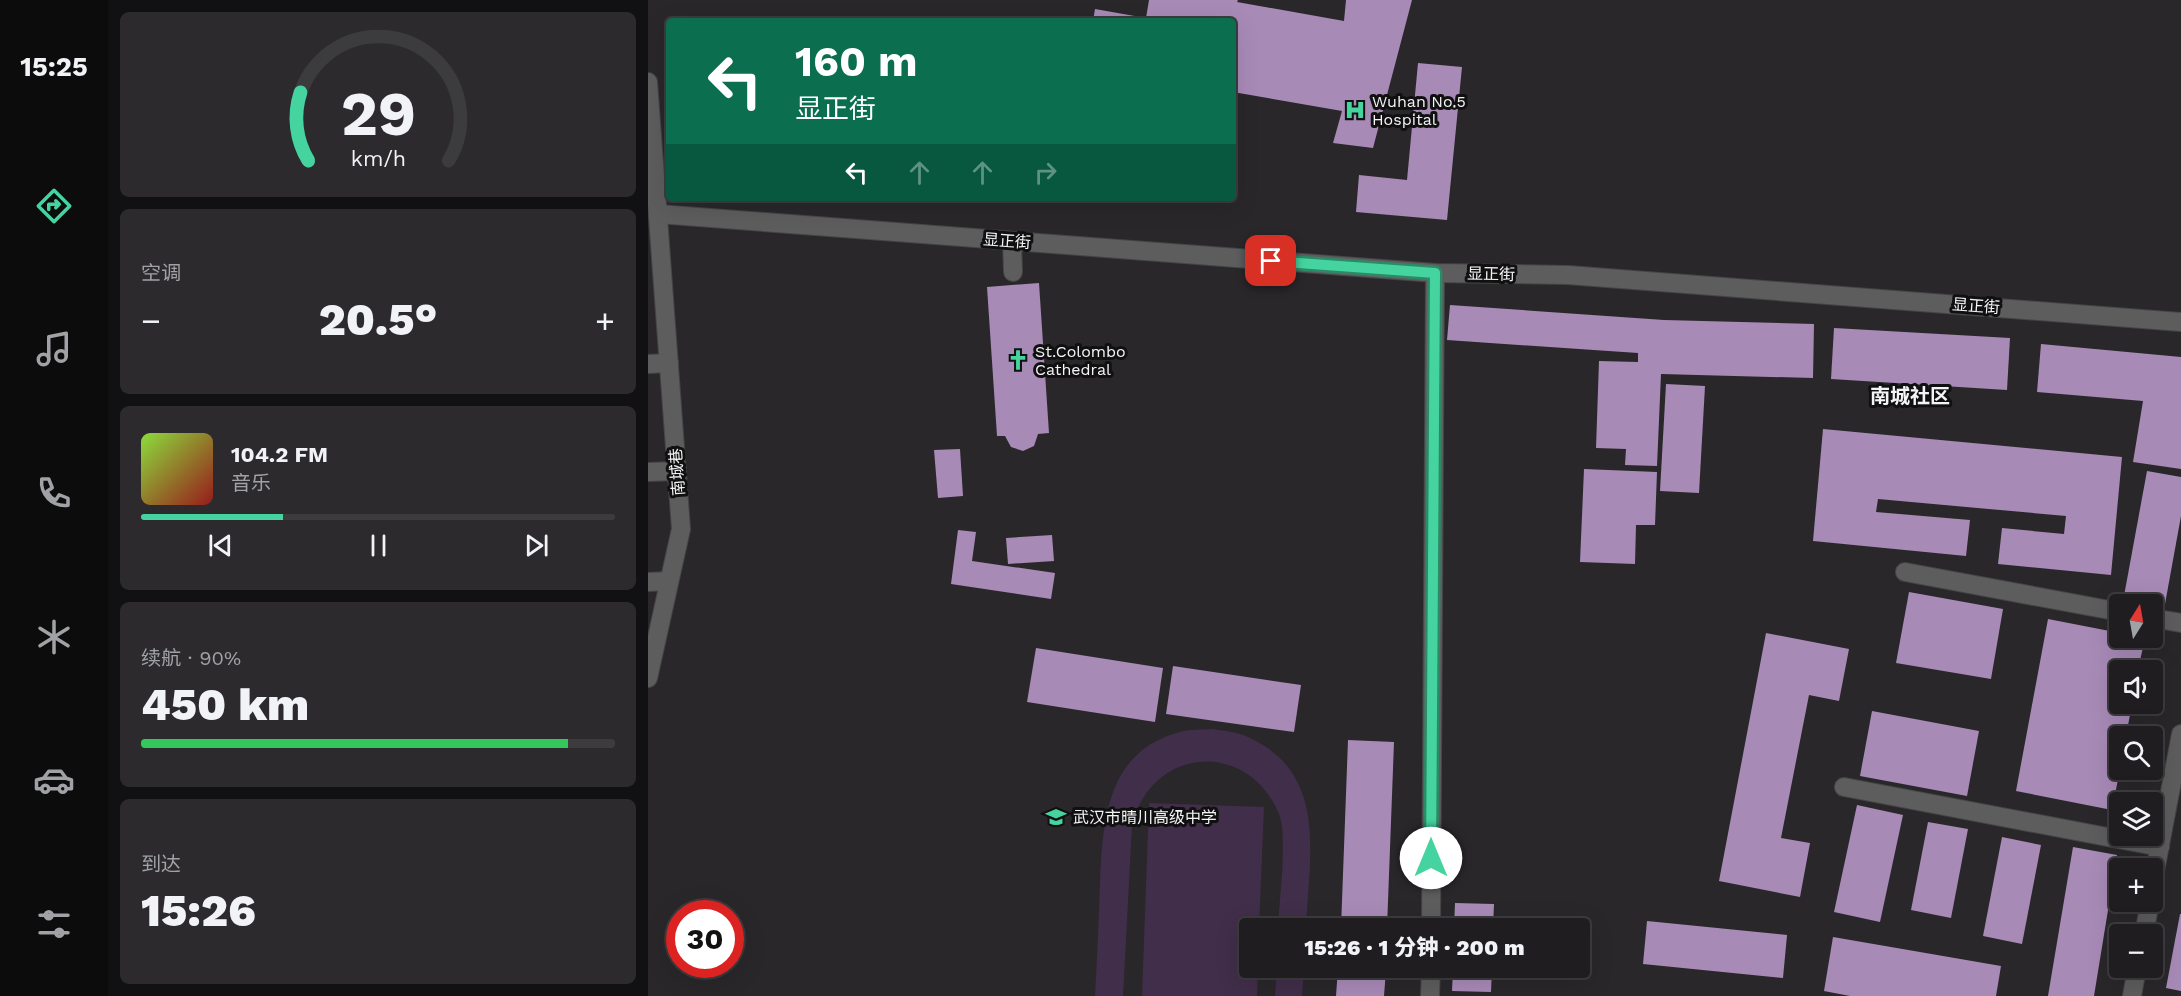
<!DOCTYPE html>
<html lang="zh">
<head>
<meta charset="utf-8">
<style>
	body { margin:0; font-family:"Work Sans","Noto Sans SC",sans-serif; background:#2c2a2d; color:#f1f3f6; height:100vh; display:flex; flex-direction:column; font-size:22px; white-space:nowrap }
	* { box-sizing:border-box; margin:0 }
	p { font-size:20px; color:#a1a2a5 }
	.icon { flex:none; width:33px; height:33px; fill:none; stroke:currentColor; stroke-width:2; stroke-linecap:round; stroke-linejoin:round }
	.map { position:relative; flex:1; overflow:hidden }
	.panel { display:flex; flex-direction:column; gap:12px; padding:12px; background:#111012; width:540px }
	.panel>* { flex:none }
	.top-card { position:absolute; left:18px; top:18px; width:570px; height:183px; border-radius:6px; box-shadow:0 6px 24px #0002,0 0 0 2px #3c3b3e; background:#0b6e4f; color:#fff; overflow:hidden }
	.needle { width:39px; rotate:11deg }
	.controls { position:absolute; left:1461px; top:594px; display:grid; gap:12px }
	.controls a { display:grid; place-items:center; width:54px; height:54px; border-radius:6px; background:#1f1d20; box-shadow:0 6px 24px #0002,0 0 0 2px #3c3b3e; font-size:30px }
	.speed { position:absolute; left:18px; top:900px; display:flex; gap:12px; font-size:30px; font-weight:700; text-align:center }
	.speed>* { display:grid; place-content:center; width:78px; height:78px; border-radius:50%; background:#1f1d20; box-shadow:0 6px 24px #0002,0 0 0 2px #3c3b3e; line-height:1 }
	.speed .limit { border:9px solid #d22; background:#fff; color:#111 }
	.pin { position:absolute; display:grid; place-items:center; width:51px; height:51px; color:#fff; margin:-26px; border-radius:12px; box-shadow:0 3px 9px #0006 }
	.me { position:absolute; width:66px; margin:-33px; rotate:0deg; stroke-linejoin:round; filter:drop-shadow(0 0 4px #0008) }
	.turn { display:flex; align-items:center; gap:21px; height:126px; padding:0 30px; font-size:27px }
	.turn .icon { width:78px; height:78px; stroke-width:2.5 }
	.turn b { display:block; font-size:42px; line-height:51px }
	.lanes { display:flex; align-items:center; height:57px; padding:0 30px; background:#0003; justify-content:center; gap:30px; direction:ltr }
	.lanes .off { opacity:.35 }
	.big { font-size:45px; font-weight:800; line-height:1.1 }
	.panel .widget { flex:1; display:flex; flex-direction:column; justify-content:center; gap:9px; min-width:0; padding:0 21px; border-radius:9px; background:#2c2a2d }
	.panel .dial { align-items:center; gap:0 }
	.dial svg { height:156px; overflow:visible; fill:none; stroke:#3c3b3e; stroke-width:7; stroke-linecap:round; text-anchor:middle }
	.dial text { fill:#f1f3f6; stroke:none }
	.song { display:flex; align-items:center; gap:18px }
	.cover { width:72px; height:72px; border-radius:9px; background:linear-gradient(135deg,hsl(90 70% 55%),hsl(0 70% 35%)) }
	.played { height:6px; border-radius:3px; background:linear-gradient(90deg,#45d49f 30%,#3c3b3e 30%) }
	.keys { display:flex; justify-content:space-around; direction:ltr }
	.heat { display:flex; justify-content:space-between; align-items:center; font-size:33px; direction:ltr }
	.charge { height:9px; border-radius:4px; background:linear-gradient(90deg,#34c759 90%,#3c3b3e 0) }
	.trip { position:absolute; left:591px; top:918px; width:351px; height:60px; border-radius:6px; background:#1f1d20; box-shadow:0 6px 24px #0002,0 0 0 2px #3c3b3e; font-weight:800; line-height:60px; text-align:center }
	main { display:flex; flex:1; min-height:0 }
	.dock { display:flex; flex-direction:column; width:108px; justify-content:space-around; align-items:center; background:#0c0c0d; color:#a1a2a5 }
	.dock .icon { width:42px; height:42px }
	.dock .current { color:#45d49f }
	.dock b { font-size:27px; color:#f1f3f6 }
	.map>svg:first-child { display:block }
	.green { fill:#412e4a }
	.building { fill:#a88ab7 }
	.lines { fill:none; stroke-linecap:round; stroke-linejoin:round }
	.minor-casing { stroke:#454446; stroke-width:20 }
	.minor { stroke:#5d5d5e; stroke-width:18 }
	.route-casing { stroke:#2d8a67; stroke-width:15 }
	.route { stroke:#45d49f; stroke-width:10 }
	.labels { text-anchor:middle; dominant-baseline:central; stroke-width:6; stroke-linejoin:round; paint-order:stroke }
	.poi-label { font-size:16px; fill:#f4f3f5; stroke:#111011; text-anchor:start }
	.street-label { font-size:16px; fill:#f4f3f5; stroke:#111011 }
	.quarter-label { font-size:20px; font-weight:bold; fill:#f4f3f5; stroke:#111011 }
</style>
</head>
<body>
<main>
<nav class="dock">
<b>15:25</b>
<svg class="icon current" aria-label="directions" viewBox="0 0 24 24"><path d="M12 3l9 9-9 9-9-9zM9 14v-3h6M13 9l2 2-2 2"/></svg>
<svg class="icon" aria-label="music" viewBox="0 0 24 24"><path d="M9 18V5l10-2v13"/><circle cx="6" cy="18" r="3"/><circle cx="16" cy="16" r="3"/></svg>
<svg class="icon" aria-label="phone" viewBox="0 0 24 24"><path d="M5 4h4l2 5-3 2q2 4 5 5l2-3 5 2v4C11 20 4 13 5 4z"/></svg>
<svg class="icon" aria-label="climate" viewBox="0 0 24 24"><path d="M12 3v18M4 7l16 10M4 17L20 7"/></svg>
<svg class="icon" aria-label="car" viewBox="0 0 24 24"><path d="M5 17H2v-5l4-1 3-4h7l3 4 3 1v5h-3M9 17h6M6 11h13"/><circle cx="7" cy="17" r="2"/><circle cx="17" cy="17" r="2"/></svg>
<svg class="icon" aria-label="filters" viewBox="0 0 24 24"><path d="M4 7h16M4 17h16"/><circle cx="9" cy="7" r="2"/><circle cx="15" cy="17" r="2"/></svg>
</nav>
<section class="panel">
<div class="widget dial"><svg viewBox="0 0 100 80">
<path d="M14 69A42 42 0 1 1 86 69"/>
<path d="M14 69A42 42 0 0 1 10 34" stroke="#45d49f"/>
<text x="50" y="56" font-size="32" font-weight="700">29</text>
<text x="50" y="72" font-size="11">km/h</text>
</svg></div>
<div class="widget"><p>空调</p>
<div class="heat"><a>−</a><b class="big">20.5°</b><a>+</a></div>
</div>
<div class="widget">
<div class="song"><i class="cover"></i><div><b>104.2 FM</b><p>音乐</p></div></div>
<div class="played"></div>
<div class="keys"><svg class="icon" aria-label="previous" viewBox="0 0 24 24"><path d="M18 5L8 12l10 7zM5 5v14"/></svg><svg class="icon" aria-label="pause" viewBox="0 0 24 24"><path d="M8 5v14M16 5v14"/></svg><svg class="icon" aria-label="next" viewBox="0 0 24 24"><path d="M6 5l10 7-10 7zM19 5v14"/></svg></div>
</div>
<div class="widget"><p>续航 · 90%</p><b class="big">450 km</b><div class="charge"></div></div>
<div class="widget"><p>到达</p><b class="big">15:26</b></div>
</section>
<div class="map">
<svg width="1533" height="996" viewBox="0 0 1533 996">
	<rect width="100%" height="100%" fill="#29272a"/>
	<g class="green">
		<path d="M565,729C576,731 590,732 600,737C681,773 661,857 658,928H630C631,901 640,837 631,814C600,739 504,746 484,825L475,996H447C449,958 451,919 452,881C455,819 459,751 532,732C542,729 554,730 565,729Z"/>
		<polygon points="501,803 616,807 611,928 602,928 602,968 610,968 609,996 494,996"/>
		<polygon points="629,968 656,968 654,996 627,996"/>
	</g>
	<g class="building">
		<polygon points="501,0 590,0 589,2 696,21 698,0 764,0 725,148 685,143 694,111 585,92 585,21 445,21 447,9 498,18"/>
		<polygon points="770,63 814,67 799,220 708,212 711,175 759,180"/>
		<polygon points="391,283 401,433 390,434 386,446 375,451 363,447 357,436 349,436 339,287"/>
		<polygon points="802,305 1016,320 1166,324 1165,378 1013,374 1009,466 977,465 978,449 948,448 951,361 990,362 990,353 799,340"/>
		<polygon points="1186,328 1362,338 1359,390 1183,379"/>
		<polygon points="1393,344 1533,357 1533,469 1485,462 1495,401 1389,392"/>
		<polygon points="1018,384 1057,386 1051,493 1012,491"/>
		<polygon points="1175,429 1474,457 1463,575 1350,564 1354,528 1416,534 1418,516 1230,499 1228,512 1322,520 1318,556 1165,541"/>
		<polygon points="312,449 315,496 290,498 286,450"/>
		<polygon points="936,469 1009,472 1007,525 988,525 987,564 932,562"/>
		<polygon points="1499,471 1533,477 1533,516 1517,604 1476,596"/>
		<polygon points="310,530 328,532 324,561 407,573 403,599 303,584"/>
		<polygon points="404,535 406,561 360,564 358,538"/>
		<polygon points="1261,592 1355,609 1343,679 1248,663"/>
		<polygon points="1400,619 1472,633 1472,638 1497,638 1490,670 1472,670 1472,704 1484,704 1478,736 1472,736 1472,769 1464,810 1368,791"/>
		<polygon points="1118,633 1201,649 1191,701 1161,695 1133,838 1162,843 1152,897 1071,881"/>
		<polygon points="388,648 515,668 507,722 379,702"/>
		<polygon points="525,666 653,685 646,732 518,714"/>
		<polygon points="1224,711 1331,731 1319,796 1212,776"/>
		<polygon points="700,740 746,742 739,928 693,928"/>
		<polygon points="1209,805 1255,815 1232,922 1186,912"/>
		<polygon points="1280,822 1320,829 1303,918 1263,910"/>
		<polygon points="1354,837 1393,845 1374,944 1335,936"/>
		<polygon points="1425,847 1469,855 1446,996 1400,996"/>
		<polygon points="807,903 846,904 845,928 806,928"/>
		<polygon points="1532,914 1533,914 1533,991 1518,988"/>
		<polygon points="999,921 1139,935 1135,978 995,964"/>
		<polygon points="1185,937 1353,966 1348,996 1202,996 1176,991"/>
		<polygon points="690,968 738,970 736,996 688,996"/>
		<polygon points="805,968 844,968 843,992 804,991"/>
	</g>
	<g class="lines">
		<g class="minor-casing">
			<g id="minor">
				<polyline points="0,82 33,529 0,678"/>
				<polyline points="10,214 787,273 920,275 1533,322"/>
				<polyline points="364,241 365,272"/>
				<polyline points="0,364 21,363"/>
				<polyline points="0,472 29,471"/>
				<polyline points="1257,572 1472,612"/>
				<polyline points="0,582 21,581"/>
				<polyline points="1504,618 1533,623"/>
				<polyline points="1196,787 1512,847"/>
				<polyline points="1504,887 1533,734"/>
				<polyline points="783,928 787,273"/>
				<polyline points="1496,934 1502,902"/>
				<polyline points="782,996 783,968"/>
				<polyline points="1484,996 1489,968"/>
			</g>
		</g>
		<use href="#minor" class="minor"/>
	</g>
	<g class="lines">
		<g class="route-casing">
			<polyline id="route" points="623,261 787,273 783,858"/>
		</g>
		<use href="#route" class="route"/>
	</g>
	<defs>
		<g id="hospital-bare" transform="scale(1.62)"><path d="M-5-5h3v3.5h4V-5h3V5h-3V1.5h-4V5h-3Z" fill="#45d49f" stroke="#111011" stroke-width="2.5" paint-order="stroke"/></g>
		<g id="church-bare" transform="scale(1.62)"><path d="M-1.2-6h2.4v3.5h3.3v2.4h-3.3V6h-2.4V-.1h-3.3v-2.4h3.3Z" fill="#45d49f" stroke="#111011" stroke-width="2.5" paint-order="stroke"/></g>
		<g id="school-bare" transform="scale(1.62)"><path d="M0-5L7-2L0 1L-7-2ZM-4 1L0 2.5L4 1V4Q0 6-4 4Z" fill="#45d49f" stroke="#111011" stroke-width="2.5" paint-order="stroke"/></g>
	</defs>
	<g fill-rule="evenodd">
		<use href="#hospital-bare" x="707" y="110"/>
		<use href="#church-bare" x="370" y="360"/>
		<use href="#school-bare" x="408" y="817"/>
	</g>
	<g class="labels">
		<g class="poi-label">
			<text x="724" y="101">Wuhan No.5<tspan x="724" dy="18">Hospital</tspan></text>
			<text x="387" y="351">St.Colombo<tspan x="387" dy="18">Cathedral</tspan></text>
			<text x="425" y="817">武汉市晴川高级中学</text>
		</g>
		<g class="street-label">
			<text transform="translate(359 241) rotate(4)">显正街</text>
			<text transform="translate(843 274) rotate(1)">显正街</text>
			<text transform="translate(1328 306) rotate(4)">显正街</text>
			<text transform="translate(29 472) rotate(-94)">南城巷</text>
		</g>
		<g class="quarter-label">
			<text x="1262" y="396">南城社区</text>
		</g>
	</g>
</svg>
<div class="controls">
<a><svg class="needle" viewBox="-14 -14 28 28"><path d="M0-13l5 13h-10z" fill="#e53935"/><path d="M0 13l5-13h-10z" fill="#a1a2a5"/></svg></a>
<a><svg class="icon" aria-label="sound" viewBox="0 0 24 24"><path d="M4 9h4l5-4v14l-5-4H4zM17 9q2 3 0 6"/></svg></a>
<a><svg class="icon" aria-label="search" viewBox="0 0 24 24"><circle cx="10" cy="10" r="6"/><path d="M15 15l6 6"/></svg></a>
<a><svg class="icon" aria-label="layers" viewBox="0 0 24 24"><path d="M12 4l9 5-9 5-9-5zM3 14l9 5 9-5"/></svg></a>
<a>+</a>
<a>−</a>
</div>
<div class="speed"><div class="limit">30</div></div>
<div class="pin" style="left:623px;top:261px;background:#d93025"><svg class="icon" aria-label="arrive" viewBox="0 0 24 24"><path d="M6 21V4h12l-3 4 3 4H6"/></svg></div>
<svg class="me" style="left:783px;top:858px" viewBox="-20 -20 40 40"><circle r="19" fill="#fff"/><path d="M0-13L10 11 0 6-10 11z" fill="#45d49f"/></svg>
<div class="trip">15:26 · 1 分钟 · 200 m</div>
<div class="top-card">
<div class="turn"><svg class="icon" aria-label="left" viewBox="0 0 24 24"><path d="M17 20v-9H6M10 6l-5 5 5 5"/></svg><div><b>160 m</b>显正街</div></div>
<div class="lanes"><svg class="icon" aria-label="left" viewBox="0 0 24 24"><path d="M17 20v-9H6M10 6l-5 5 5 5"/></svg><svg class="icon off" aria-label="ahead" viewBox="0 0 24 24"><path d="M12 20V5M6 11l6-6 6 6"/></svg><svg class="icon off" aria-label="ahead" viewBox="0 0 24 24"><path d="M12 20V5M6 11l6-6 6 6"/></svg><svg class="icon off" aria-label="right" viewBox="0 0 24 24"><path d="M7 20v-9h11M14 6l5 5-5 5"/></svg></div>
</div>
</div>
</main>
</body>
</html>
